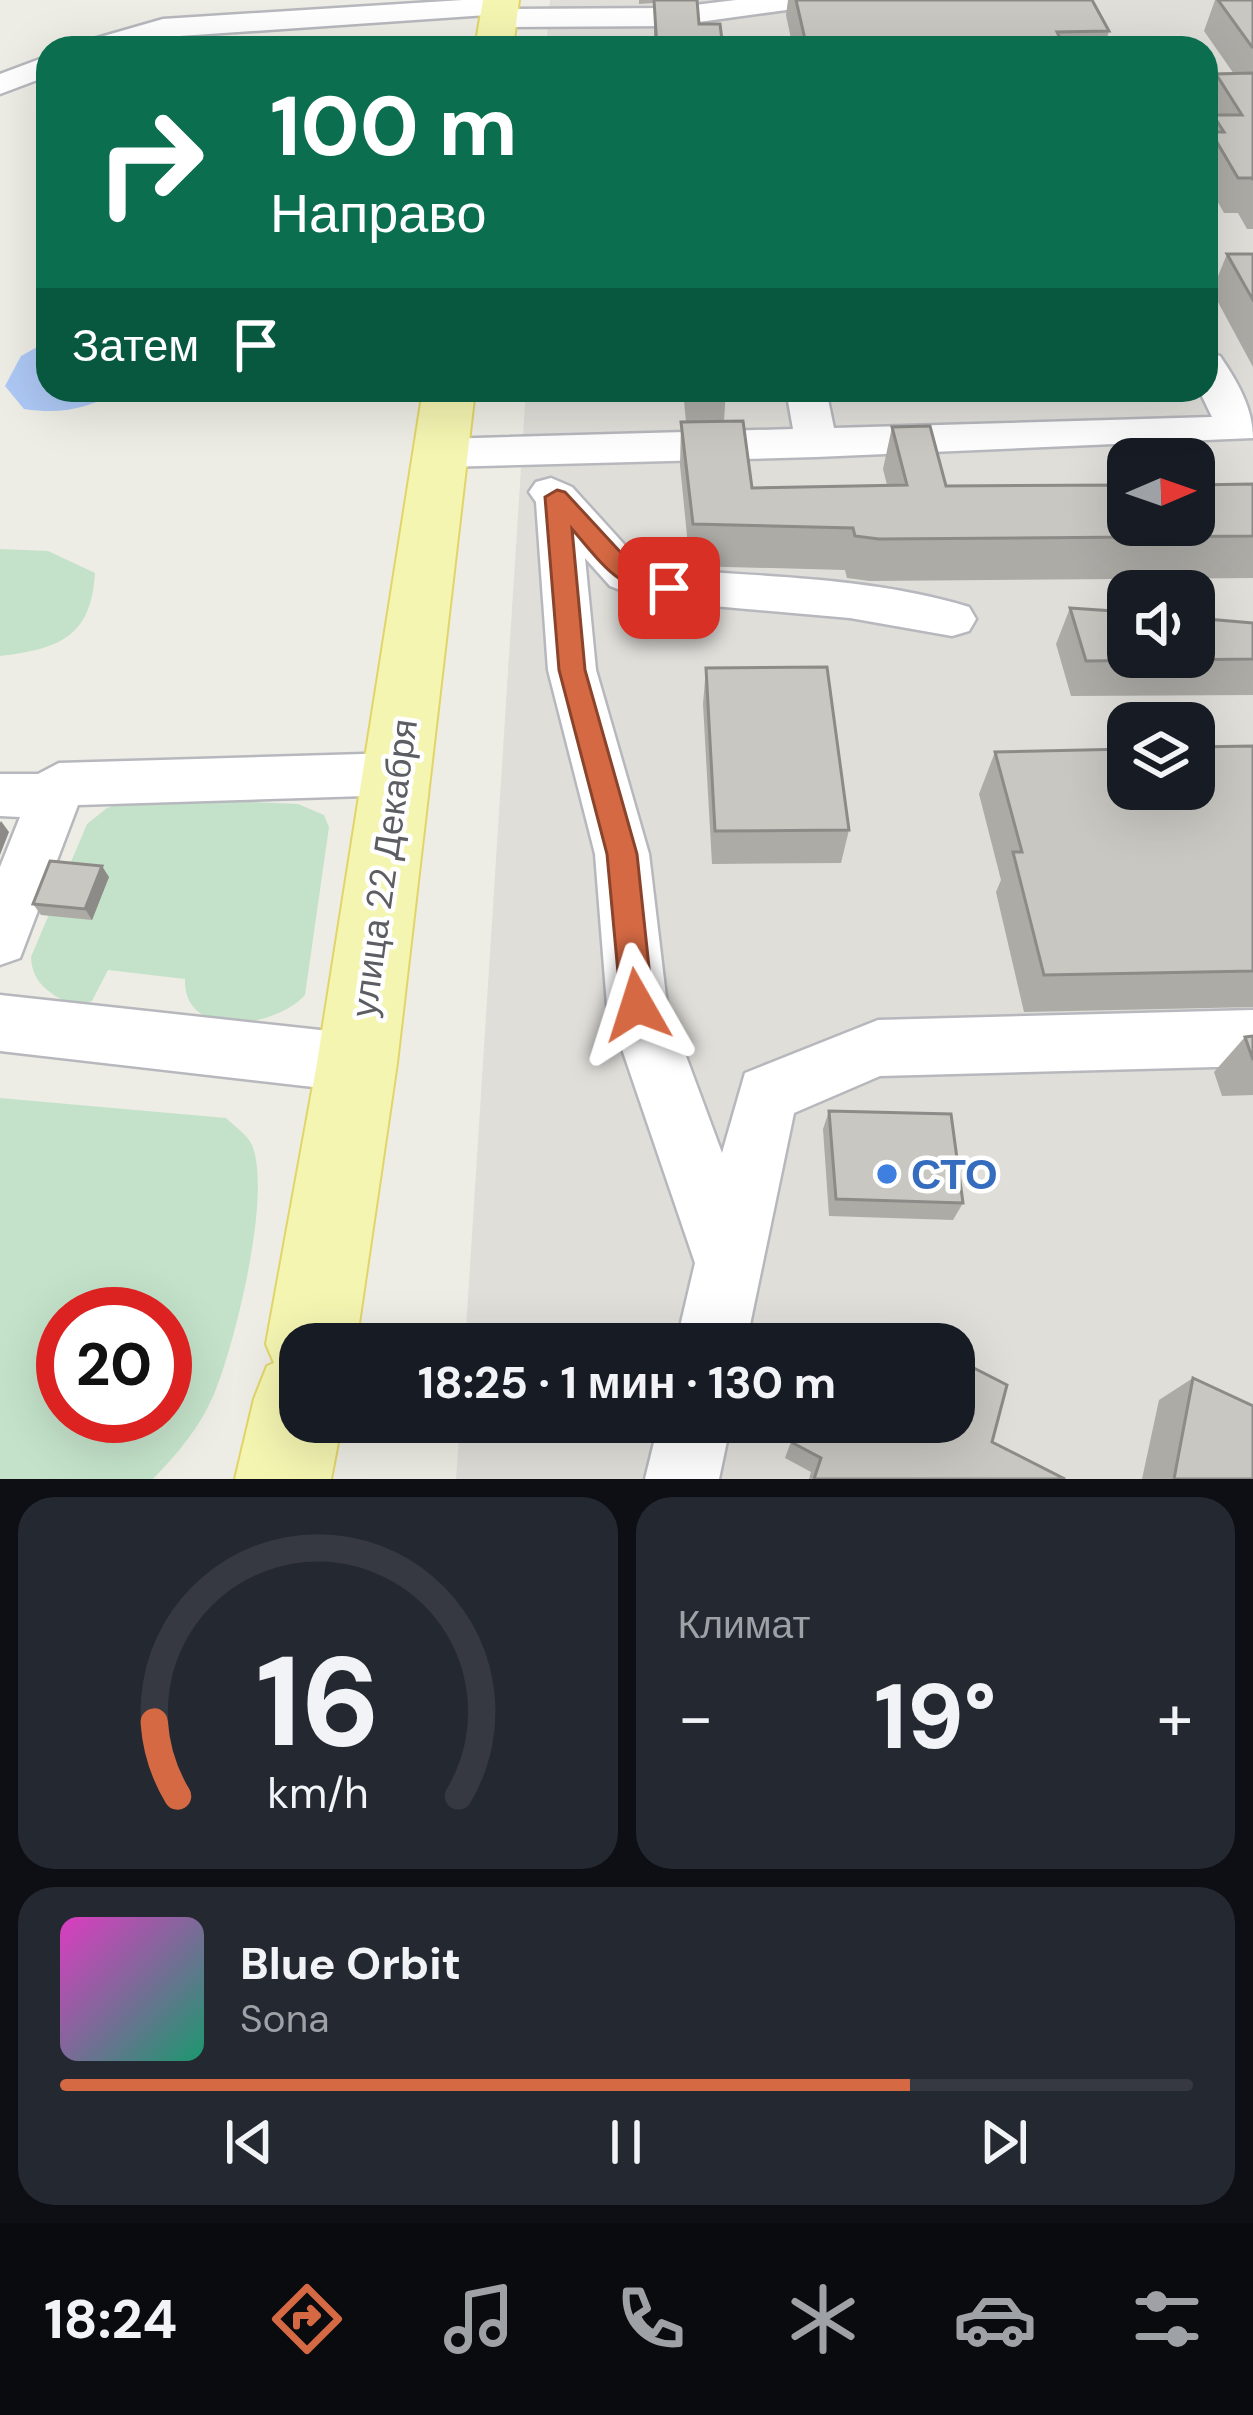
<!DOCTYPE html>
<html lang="ru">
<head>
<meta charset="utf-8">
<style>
	body { margin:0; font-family:"DM Sans",sans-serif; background:#242831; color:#f1f3f6; height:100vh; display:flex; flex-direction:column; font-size:45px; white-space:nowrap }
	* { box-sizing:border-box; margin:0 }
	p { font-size:39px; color:#9ea1a6 }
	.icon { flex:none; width:66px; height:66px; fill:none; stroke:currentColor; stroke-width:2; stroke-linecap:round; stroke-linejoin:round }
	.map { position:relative; height:1479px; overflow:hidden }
	.side { display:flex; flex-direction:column; gap:18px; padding:18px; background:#0d0f14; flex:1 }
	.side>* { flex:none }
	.top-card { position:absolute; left:36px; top:36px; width:1182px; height:366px; border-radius:36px; box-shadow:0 12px 48px #0002; background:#0b6e4f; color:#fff; overflow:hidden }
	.needle { width:78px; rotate:88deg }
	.fabs { position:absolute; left:1107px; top:438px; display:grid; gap:24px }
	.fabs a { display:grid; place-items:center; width:108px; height:108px; border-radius:24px; background:#171b24; box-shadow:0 12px 48px #0002; font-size:60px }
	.speed { position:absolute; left:36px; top:1287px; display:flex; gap:24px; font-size:60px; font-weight:700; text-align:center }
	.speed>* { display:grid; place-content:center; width:156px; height:156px; border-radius:50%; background:#171b24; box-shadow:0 12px 48px #0002; line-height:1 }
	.speed .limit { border:18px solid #d22; background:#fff; color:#111 }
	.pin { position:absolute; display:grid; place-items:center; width:102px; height:102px; color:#fff; margin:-51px; border-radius:24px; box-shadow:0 6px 18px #0006 }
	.me { position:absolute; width:132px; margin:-66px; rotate:354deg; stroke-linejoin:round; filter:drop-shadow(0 0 9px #0008) }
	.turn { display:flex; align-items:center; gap:42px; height:252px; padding:0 36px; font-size:54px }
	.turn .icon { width:156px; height:156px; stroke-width:2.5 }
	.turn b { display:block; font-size:84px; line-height:102px }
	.then { display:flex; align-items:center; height:114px; padding:0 36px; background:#0003; gap:24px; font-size:45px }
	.big { font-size:90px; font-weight:700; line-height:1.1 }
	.side .tile { flex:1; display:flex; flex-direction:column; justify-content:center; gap:18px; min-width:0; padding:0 42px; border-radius:36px; background:#242831 }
	.side .dial { align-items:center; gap:0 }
	.dial svg { height:312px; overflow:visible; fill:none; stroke:#363941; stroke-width:7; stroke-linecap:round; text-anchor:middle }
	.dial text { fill:#f1f3f6; stroke:none }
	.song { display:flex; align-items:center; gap:36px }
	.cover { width:144px; height:144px; border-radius:18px; background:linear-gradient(135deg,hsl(310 70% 55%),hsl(160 70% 35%)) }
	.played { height:12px; border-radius:6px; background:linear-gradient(90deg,#d56943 75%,#363941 75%) }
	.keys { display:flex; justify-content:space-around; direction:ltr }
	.heat { display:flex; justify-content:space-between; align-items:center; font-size:66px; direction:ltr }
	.side .tiles { flex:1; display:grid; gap:18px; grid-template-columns:1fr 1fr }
	.tile:last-child { grid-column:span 2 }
	.trip { position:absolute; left:279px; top:1323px; width:696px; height:120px; border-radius:36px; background:#171b24; box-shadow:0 12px 48px #0002; font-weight:700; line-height:120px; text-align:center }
	.dock { display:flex; height:192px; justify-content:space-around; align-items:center; background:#090b0e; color:#9ea1a6 }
	.dock .icon { width:84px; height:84px }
	.dock .on { color:#d56943 }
	.dock b { font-size:54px; color:#f1f3f6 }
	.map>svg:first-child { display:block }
	.industrial { fill:#dfded9; fill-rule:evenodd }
	.green { fill:#c4e2ca; fill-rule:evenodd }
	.water { fill:#adc8f5 }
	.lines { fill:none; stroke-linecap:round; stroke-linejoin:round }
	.minor-casing { stroke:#b7b8bd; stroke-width:5 }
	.major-casing { stroke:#e1d56a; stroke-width:4 }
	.minor { fill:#fff; fill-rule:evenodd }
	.major { fill:#f4f5b1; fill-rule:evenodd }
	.wall { fill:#adaba6 }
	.shaded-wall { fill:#8d8b87 }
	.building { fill:#c9c7c1; stroke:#8d8b87; stroke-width:3 }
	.route { fill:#d56943; stroke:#8a442c; stroke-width:3 }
	.shop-dot { fill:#3f7fe0; stroke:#fff; stroke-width:4.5 }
	.labels { text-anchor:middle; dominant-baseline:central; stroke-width:9; stroke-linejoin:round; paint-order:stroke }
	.street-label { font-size:36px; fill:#5d5e63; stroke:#fff }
	.near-shop-label { font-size:42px; font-weight:bold; fill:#366cbe; stroke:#fff; text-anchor:start }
</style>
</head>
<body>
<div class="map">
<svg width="1253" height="1479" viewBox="0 0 1253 1479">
	<rect width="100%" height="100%" fill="#edede5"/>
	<path class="industrial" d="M550,0H1253V1479H456L460,1422H954V1344H465L526,390H1206V48H546ZM1128,459H1194V525H1128ZM1128,591H1194V657H1128ZM1128,723H1194V789H1128Z"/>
	<g class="green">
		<path d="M0,549L48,551L95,573C91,638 58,649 0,656Z"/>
		<path d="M142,797L298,804L324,815L329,827L305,995C274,1029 183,1040 185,979L108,970L92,1001L75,1006C52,995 32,985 31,957L87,824L107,808Z"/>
		<path d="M0,1098L226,1118C234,1126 247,1134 252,1145C272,1193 236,1339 216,1389C202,1425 179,1452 153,1479H0ZM63,1314H165V1416H63Z"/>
	</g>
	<path class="water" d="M48,341V390H123C87,408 64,415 24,409L5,386L21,356Z"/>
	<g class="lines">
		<g class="minor-casing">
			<g id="minor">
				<polygon points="463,0 511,0 513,9 670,8 736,0 815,0 801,8 670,26 499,27 489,24 487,15 165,37 125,48 78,48 83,42 163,19"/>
				<polygon points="48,56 48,76 0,94 0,74"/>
				<path d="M1206,352L1220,356C1237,381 1253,408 1253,438L816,457L442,467L427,463L421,453L427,443L442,439L793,429L786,390H826L834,428L1212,417L1199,390H1206Z"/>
				<path d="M551,478L572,487L642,564L652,568C756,577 868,576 969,607L976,619L969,631L952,636L850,618L645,600L610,586L585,558L596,670L649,854L667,1005L722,1153L745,1073L878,1020L1253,1010V1066L880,1076L794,1113L746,1344H676L695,1263L607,1005L595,854L548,670L536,502L529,492L536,482Z"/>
				<polygon points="397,753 415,759 423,774 415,789 397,795 78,805 20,958 0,965 0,867 20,817 0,816 0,774 38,774 59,763"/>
				<polygon points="0,995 357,1034 379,1043 388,1063 379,1083 357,1092 0,1051"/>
				<polygon points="659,1422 731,1422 719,1479 645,1479"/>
			</g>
		</g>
		<g class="major-casing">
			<g id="major">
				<polygon points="483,0 519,0 513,48 475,48"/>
				<polygon points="423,390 475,390 397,1063 356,1344 300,1344 300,1422 342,1422 331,1479 235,1479 254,1399 267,1366 274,1363 266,1344 317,1063"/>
			</g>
		</g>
		<use href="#minor" class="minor"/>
		<use href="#major" class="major"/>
	</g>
	<g class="wall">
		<polygon points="639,0 697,0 699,24 723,48 654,48 654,3 639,4"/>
		<polygon points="788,0 1092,0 1109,31 1104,48 793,48 786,15"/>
		<polygon points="1215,0 1253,0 1253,229 1247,229 1238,213 1224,213 1206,181 1206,134 1211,119 1206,111 1206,102 1216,74 1234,74 1204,31"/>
		<polygon points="1227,254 1253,254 1253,367 1212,291"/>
		<polygon points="683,390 726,390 724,421 752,488 887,485 883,469 892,427 946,486 1253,484 1253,578 870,581 847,578 845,570 690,566 680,465 681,422 686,422"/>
		<polygon points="1070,608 1253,623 1253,695 1071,696 1056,644"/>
		<polygon points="706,668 849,830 841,863 712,864 703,704"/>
		<polygon points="1253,746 1253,1007 1024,1012 996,892 1001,880 979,794 995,752"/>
		<polygon points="109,877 92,920 41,915 33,904"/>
		<polygon points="1253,1036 1253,1095 1222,1096 1214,1072 1245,1037"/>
		<polygon points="829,1111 963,1203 953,1220 829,1216 823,1129"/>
		<polygon points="968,1365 992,1442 1065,1479 809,1479 811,1472 785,1458 798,1422 954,1422 954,1380"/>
		<polygon points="1193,1378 1253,1479 1142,1479 1159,1400"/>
	</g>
	<g class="shaded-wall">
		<polygon points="1,821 9,832 0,855 0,823"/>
		<polygon points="102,866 109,877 92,920 85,909"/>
	</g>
	<g class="building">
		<polygon points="654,0 697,0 699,24 720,24 723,48 657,48"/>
		<polygon points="796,0 1092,0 1109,31 1057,32 1065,48 807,48"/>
		<polygon points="1218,0 1253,0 1253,47 1252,47"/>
		<polygon points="1253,73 1253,180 1252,178 1238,178 1211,132 1224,132 1213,115 1242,115 1216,74"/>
		<polygon points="1227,254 1253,254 1253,300"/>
		<polygon points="688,390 726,390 727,392 688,393"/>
		<polygon points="743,421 752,488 907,485 892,427 930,426 946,486 1128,485 1128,525 1194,525 1194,485 1253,484 1253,536 879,539 855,536 853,528 693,524 681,422"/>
		<polygon points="1070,608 1128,612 1128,657 1194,657 1194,618 1253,623 1253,659 1086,661"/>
		<polygon points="827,667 849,830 715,831 706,668"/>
		<polygon points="1253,746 1253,971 1044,975 1013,852 1022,852 995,752 1128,749 1128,789 1194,789 1194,747"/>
		<polygon points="50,861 102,866 85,909 33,904"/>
		<polygon points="1253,1036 1253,1060 1245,1037"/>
		<polygon points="829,1111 951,1114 963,1203 836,1199"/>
		<polygon points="968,1365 1007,1385 992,1442 1065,1479 814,1479 821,1458 793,1443 801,1422 954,1422 954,1412"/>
		<polygon points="1193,1378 1253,1406 1253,1479 1174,1479"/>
	</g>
	<path class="route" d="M557,490L565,492L635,568L677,581L681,588L669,597C617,589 604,566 572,529L585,670L637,854L653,1005L648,1015L637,1019L626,1015L621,1005L607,854L559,670L545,497Z"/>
	<circle class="shop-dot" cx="887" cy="1174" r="12"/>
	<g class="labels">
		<g class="street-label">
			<text transform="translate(384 868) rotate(-82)">улица 22 Декабря</text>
		</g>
		<g class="near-shop-label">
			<text x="911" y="1174">СТО</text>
		</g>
	</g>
</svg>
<div class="fabs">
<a><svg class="needle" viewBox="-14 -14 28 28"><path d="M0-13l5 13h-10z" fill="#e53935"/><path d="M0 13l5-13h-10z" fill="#9ea1a6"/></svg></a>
<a><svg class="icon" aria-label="sound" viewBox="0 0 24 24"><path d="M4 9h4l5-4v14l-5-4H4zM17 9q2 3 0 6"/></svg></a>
<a><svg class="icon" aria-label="layers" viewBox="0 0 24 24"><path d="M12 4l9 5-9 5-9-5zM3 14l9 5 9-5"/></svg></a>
</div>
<div class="speed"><div class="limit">20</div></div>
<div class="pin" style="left:669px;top:588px;background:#d93025"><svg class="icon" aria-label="arrive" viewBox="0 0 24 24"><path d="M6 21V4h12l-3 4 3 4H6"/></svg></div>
<svg class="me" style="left:637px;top:1005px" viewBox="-20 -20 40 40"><path d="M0-17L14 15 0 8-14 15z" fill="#d56943" stroke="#fff" stroke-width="4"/></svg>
<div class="trip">18:25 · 1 мин · 130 m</div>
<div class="top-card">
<div class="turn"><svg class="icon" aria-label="right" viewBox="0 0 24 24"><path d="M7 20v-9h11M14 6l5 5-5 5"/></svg><div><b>100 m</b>Направо</div></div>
<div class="then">Затем<svg class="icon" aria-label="arrive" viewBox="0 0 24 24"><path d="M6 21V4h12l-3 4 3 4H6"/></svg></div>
</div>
</div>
<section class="side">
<div class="tiles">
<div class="tile dial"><svg viewBox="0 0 100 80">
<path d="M14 69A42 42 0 1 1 86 69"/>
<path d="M14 69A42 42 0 0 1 8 50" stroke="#d56943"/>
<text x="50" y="56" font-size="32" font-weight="700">16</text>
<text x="50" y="72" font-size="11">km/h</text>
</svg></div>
<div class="tile"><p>Климат</p>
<div class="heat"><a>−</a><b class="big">19°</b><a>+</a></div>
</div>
<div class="tile">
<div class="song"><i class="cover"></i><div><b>Blue Orbit</b><p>Sona</p></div></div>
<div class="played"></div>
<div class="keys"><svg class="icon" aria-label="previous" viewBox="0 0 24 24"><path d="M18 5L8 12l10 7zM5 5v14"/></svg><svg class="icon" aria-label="pause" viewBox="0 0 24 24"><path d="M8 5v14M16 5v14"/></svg><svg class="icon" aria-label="next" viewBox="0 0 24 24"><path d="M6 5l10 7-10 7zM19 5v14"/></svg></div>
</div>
</div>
</section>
<nav class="dock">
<b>18:24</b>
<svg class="icon on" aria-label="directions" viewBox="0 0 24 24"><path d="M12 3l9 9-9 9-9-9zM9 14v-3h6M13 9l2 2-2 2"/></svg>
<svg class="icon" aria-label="music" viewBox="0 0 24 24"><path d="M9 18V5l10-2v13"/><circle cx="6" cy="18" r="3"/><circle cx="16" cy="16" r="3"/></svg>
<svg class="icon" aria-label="phone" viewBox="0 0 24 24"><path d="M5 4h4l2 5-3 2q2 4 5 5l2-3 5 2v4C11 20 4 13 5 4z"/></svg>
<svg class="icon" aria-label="climate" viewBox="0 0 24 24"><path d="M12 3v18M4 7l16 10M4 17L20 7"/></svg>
<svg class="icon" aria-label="car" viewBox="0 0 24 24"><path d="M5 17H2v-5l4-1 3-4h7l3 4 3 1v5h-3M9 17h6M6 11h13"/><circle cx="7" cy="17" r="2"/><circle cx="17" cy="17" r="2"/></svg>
<svg class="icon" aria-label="filters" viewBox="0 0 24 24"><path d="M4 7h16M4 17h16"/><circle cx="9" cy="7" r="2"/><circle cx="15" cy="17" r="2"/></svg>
</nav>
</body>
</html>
